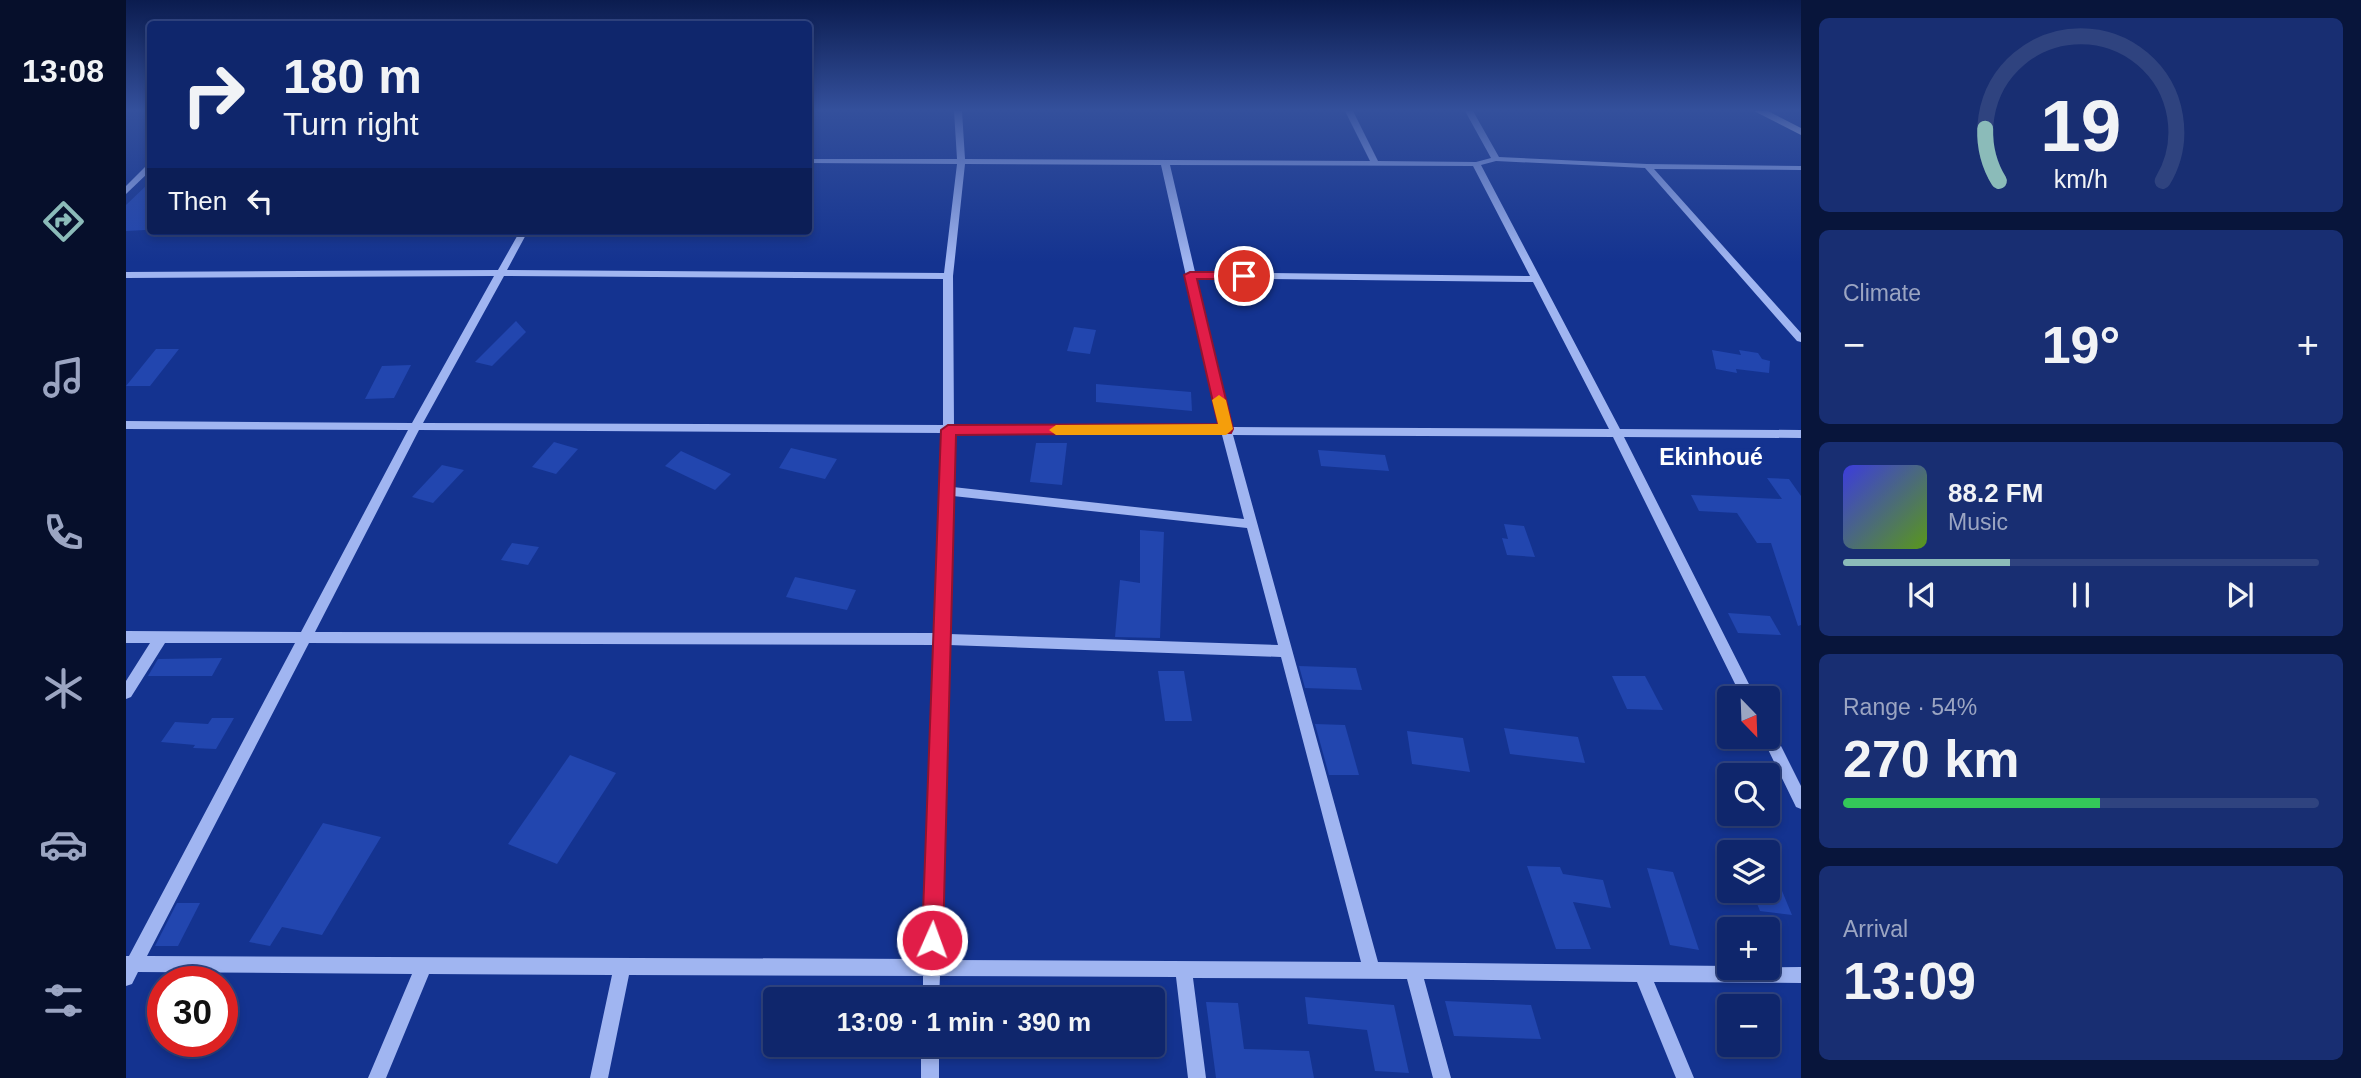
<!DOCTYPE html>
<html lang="en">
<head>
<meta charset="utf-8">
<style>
	body { margin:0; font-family:Arial,sans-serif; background:#182e72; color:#f1f3f6; height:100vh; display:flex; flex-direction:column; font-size:26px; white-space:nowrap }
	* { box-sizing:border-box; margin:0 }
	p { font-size:23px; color:#9ba5c2 }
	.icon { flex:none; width:38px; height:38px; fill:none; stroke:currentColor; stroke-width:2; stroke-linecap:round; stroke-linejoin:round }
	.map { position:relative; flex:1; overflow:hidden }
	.drawer { display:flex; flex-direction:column; gap:18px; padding:18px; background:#08153b; width:560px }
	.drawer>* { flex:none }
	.top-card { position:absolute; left:21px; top:21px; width:665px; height:214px; border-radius:7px; box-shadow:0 4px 10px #0003,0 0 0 2px #2f437f; background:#0f266c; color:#f1f3f6; overflow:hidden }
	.needle { width:46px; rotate:157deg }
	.controls { position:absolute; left:1591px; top:686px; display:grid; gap:14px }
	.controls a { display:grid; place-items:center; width:63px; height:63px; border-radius:7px; background:#0f266c; box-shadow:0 4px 10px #0003,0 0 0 2px #2f437f; font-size:35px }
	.speed { position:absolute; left:21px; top:966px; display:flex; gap:14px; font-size:35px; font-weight:700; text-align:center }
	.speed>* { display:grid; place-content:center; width:91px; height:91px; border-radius:50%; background:#0f266c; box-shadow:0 4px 10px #0003,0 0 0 2px #2f437f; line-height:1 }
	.speed .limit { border:10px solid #d22; background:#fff; color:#111 }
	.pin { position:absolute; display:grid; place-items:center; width:60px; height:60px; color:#fff; margin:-30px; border:4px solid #fff; border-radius:50%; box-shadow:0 2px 7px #0007 }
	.me { position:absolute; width:77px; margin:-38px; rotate:2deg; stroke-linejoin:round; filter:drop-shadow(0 0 5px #0008) }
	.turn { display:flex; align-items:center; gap:24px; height:147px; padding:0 21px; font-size:32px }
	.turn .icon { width:91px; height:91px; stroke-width:2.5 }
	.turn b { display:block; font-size:49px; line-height:60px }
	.then { display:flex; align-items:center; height:66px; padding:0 21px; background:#0003; gap:14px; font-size:26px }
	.big { font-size:52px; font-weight:600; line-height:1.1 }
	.drawer .card { flex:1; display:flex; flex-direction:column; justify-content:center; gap:10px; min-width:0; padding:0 24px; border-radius:10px; background:#182e72 }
	.drawer .dial { align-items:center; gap:0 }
	.dial svg { height:182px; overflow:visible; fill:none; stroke:#2f437f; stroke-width:7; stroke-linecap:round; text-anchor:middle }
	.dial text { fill:#f1f3f6; stroke:none }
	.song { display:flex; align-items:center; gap:21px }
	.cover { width:84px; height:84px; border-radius:10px; background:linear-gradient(135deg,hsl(240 70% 55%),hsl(90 70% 35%)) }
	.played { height:7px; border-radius:4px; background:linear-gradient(90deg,#8bbbb9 35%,#2f437f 35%) }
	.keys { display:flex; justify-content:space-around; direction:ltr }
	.heat { display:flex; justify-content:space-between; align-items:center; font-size:38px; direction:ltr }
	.charge { height:10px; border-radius:5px; background:linear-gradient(90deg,#34c759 54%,#2f437f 0) }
	.trip { position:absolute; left:637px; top:987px; width:402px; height:70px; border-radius:7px; background:#0f266c; box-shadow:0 4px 10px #0003,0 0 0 2px #2f437f; font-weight:600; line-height:70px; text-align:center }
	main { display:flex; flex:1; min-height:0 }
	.tabs { display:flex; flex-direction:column; width:126px; justify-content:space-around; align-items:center; background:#060f2b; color:#9ba5c2 }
	.tabs .icon { width:49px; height:49px }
	.tabs .current { color:#8bbbb9 }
	.tabs b { font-size:32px; color:#f1f3f6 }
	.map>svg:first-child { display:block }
	.building { fill:#2246af }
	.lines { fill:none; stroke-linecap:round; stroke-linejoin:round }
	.minor { fill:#a0b5f1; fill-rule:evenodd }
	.major { fill:#eaeeff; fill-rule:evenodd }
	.route { fill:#e11d48; stroke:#92132f; stroke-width:2 }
	.slow { fill:#f59e0b }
	.labels { text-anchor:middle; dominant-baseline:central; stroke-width:7; stroke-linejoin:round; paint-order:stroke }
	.quarter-label { font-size:23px; font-weight:bold; fill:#fff; stroke:#143390 }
</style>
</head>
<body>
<main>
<nav class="tabs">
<b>13:08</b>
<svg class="icon current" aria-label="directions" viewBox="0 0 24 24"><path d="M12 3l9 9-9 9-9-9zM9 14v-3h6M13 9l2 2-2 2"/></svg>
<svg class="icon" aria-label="music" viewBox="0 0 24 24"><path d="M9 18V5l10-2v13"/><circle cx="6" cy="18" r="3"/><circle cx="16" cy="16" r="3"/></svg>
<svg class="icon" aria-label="phone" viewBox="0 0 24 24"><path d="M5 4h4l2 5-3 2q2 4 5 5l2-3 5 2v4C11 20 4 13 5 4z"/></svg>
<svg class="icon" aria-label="climate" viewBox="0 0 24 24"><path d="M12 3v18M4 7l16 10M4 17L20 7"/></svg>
<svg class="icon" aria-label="car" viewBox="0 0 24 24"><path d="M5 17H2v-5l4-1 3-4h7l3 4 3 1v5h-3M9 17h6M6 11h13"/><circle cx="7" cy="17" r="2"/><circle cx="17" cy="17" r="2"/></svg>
<svg class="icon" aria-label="filters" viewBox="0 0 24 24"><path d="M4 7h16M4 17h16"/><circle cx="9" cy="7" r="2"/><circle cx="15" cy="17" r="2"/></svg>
</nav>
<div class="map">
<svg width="1675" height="1078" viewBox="0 0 1675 1078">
	<rect width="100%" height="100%" fill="#143390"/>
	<g class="building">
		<polygon points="24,182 24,225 19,230 0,231 0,205"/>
		<polygon points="390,321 400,332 366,366 349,362"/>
		<polygon points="948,327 970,330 964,354 941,351"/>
		<polygon points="30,349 53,349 24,386 0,386"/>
		<polygon points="1586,350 1615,355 1613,350 1632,353 1636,359 1644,361 1643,373 1610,369 1611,373 1590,369"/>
		<polygon points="285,365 268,398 239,399 256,366"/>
		<polygon points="970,384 1065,392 1066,411 970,402"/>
		<polygon points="428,442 452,449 430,474 406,467"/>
		<polygon points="910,443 941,443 936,485 904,482"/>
		<polygon points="665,448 711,459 699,479 653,468"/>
		<polygon points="1192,450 1259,455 1263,471 1195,466"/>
		<polygon points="555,451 605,474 589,490 539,466"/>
		<polygon points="316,465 338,470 307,503 286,497"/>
		<polygon points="1641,478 1663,479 1675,496 1675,625 1672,626 1645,543 1631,543 1611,513 1573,511 1565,495 1656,499"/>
		<polygon points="1378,524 1398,526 1409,557 1381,555 1376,538 1382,539"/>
		<polygon points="1014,530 1038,532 1034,638 989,637 994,580 1014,583"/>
		<polygon points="386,543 413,547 402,565 375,560"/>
		<polygon points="669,577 730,590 721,610 660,597"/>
		<polygon points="1602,613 1644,616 1655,635 1612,633"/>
		<polygon points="96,658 86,676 22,676 32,659"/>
		<polygon points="1173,666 1230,668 1236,690 1179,688"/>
		<polygon points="1032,671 1058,671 1066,721 1039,721"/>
		<polygon points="1486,676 1519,676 1537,710 1501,709"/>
		<polygon points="86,718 108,718 90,749 67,748 69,745 35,742 49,722 82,724"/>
		<polygon points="1189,724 1219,725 1233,775 1203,775"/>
		<polygon points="1378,728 1452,737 1459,763 1384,754"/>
		<polygon points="1281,731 1337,738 1344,772 1286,764"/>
		<polygon points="444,755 490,773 431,864 382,844"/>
		<polygon points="197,823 255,837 196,935 156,927 144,946 123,942"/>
		<polygon points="1642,857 1666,915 1634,911 1626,891 1642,891"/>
		<polygon points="1401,866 1434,867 1437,874 1477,880 1485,908 1447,902 1465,949 1430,949"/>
		<polygon points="1521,868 1547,872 1573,950 1544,945"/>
		<polygon points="51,903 74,903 52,946 29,946"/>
		<polygon points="1179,997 1268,1005 1283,1073 1249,1071 1241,1030 1182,1024"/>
		<polygon points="1319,1001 1405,1005 1415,1039 1328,1036"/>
		<polygon points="1080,1002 1112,1003 1118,1049 1183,1051 1188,1078 1090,1078"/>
	</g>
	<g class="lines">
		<g class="minor">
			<path d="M828,111H836L839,159L1244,161L1219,111H1227L1252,161L1350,162L1365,158L1339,111H1347L1373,157L1521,164L1675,166V170L1528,169L1675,333V342L1671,341L1519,168L1370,161L1355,165L1494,429L1675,430V438L1498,437L1630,698H1616L1487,437L1107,435L1252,962L1603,966V968L1675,967V983L1528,982L1568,1078H1550L1511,982L1298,979L1325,1078H1307L1281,979L1067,978L1080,1078H1062L1050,977L814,976L813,999H797V976L503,975L482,1078H464L486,975L303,974L260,1078H242L286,974L12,972L6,984L0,986V956H3L169,643H39L5,697L0,699V681L24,643H0V631L175,632L282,430L0,429V421L286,423L368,276L0,278V272L372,270L394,231H402L381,270L818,273L831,164L682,163V159H831ZM839,164L1035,165L1094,427L828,426L827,276ZM1044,165L1347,166L1404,276L1069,272ZM378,276L817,279V425L297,423ZM1070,278L1407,282L1483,429L1105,427ZM293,430L817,433L815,488L813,491L815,494L810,633L189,632ZM828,433L1096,435L1118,519L827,487ZM827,496L1121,528L1152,645L823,634ZM183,643L810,645L798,959L21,956ZM823,645L1155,657L1235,962L815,960Z"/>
			<polygon points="21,165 24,165 24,171 0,194 0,186"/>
			<polygon points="1642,728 1647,730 1675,786 1675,809 1670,807 1636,737 1642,737"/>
			<rect x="795" y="1045" width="18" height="33"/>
		</g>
		<polygon class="major" points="1628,111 1642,111 1675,128 1675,135"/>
	</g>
	<linearGradient id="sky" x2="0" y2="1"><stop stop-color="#0b1c4f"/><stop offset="0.42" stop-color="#34509c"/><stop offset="1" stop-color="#34509c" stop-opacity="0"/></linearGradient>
	<rect width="1675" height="262" fill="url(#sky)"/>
	<polygon class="route" points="1064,272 1118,272 1124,276 1118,279 1071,279 1107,429 1105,433 830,435 817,940 814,948 806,951 799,948 796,940 815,430 822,425 1092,424 1058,275"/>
	<polygon class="slow" points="1093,395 1100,400 1107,429 1100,435 930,435 923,430 930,425 1092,424 1086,400"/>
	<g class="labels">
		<g class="quarter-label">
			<text x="1585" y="457">Ekinhoué</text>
		</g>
	</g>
</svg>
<div class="controls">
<a><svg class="needle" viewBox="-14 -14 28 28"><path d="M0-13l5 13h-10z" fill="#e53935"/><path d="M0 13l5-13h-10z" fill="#9ba5c2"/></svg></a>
<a><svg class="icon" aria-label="search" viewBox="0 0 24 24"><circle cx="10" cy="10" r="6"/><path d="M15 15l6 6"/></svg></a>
<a><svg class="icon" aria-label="layers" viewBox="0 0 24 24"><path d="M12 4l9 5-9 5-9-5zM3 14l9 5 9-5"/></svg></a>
<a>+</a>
<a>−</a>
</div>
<div class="speed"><div class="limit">30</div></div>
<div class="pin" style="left:1118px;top:276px;background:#d93025"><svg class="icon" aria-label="arrive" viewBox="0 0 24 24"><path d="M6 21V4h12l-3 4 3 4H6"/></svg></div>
<svg class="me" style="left:806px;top:940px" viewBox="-20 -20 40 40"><circle r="17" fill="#e11d48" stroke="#fff" stroke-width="3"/><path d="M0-11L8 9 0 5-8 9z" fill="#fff"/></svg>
<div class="trip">13:09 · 1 min · 390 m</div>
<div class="top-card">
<div class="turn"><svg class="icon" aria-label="right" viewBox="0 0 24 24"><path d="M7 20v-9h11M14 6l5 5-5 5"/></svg><div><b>180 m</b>Turn right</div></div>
<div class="then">Then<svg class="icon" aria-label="left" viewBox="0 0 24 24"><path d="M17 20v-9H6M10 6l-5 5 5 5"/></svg></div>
</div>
</div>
<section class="drawer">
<div class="card dial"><svg viewBox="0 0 100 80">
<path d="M14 69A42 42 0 1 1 86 69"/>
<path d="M14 69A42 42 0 0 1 8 46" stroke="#8bbbb9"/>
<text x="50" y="56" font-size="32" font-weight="700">19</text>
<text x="50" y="72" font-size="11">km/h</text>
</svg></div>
<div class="card"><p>Climate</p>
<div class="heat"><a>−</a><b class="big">19°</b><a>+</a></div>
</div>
<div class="card">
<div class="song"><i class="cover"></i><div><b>88.2 FM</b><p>Music</p></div></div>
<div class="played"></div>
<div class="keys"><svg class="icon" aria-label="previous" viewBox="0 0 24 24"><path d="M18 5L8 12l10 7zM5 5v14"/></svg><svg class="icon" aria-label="pause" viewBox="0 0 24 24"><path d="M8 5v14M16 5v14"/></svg><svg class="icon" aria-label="next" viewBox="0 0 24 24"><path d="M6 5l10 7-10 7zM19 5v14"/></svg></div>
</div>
<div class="card"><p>Range · 54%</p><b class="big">270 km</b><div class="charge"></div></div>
<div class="card"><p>Arrival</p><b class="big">13:09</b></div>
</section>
</main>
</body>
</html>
